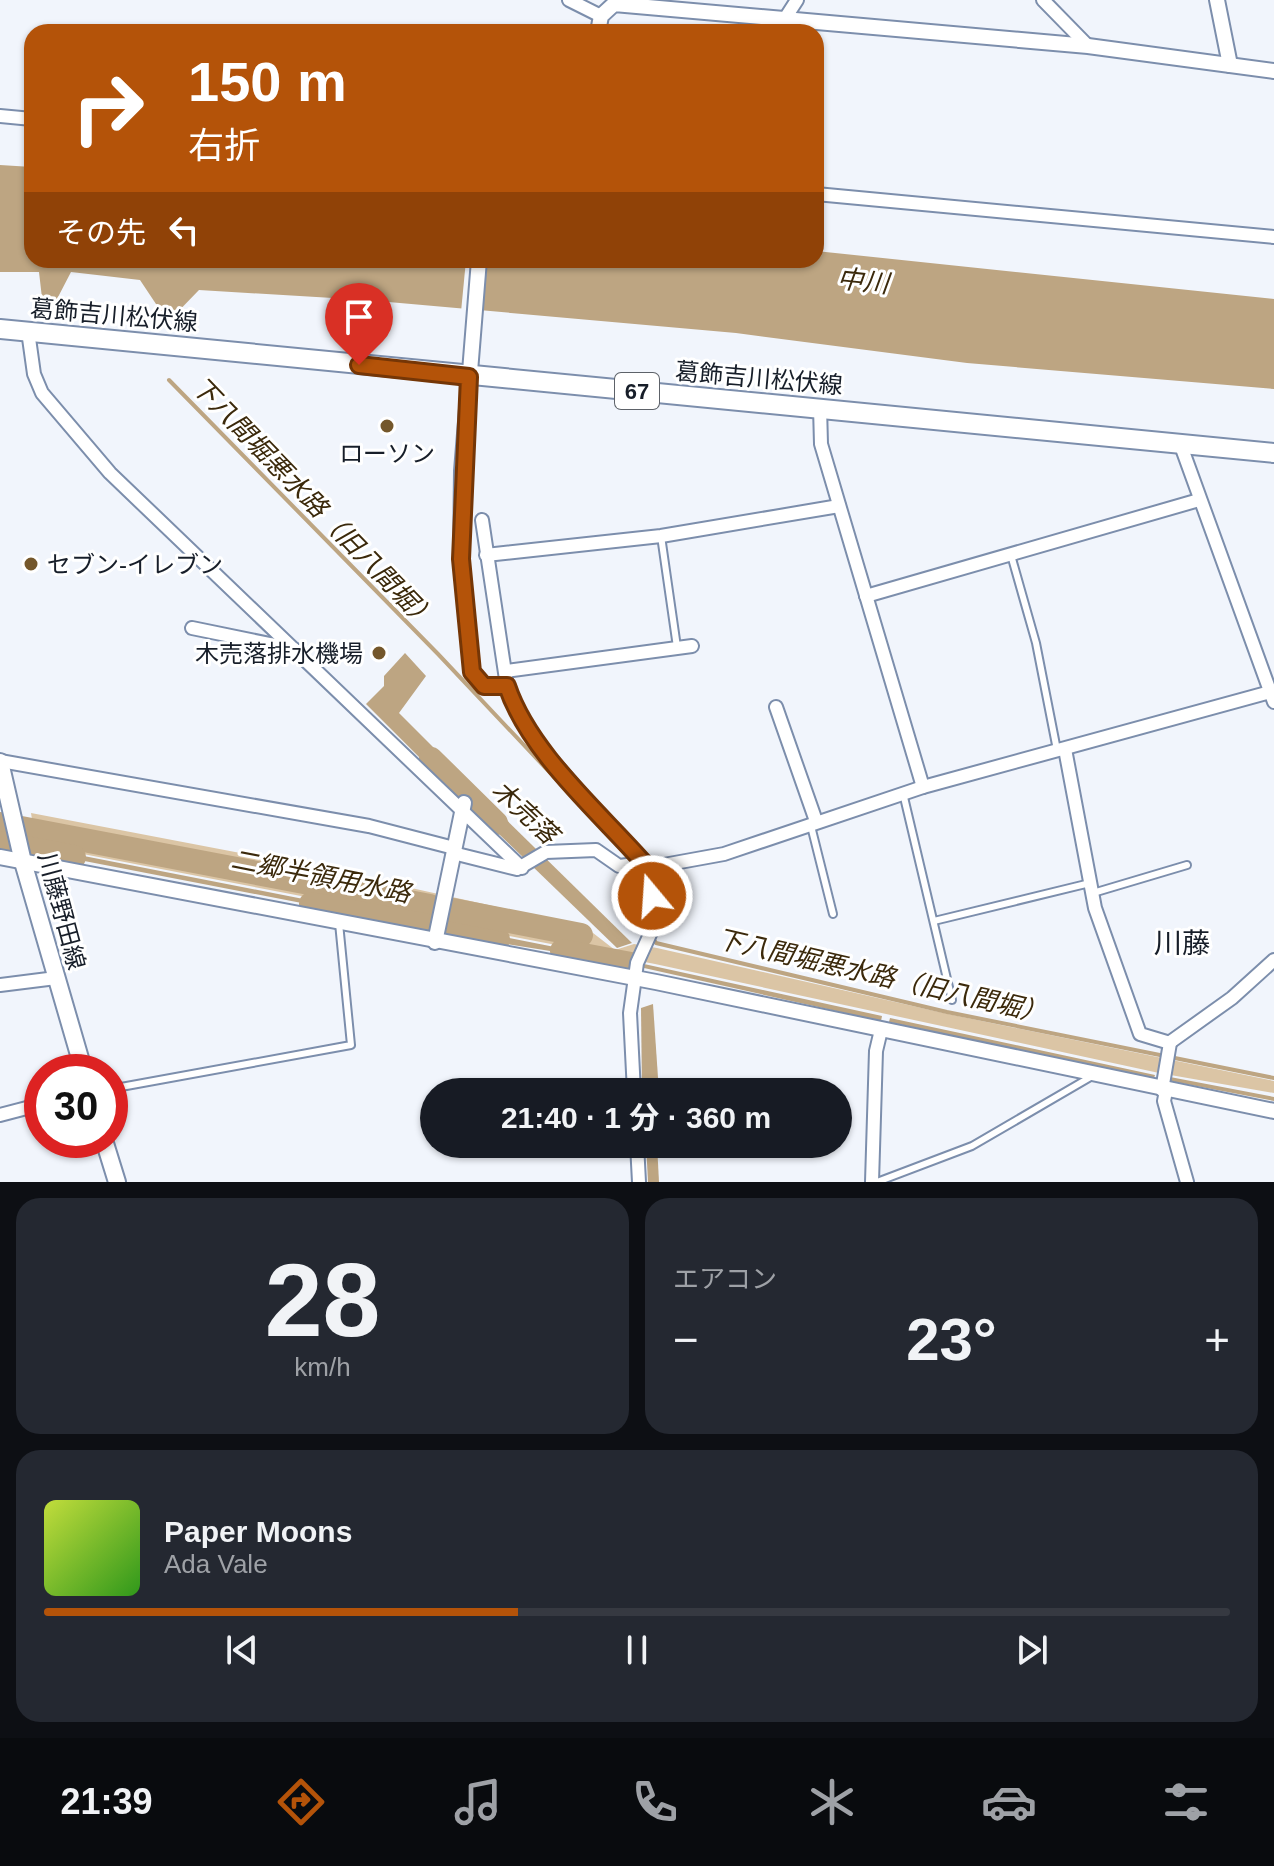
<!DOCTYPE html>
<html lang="ja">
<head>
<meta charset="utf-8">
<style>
	body { margin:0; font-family:Helvetica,"Noto Sans JP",sans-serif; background:#242831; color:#f1f3f6; height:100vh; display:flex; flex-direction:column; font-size:30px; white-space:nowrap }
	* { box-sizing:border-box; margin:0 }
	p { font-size:26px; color:#9ea1a6 }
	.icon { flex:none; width:44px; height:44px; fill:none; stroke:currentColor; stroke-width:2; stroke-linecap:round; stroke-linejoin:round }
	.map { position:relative; height:1182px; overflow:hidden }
	.details { display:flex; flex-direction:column; gap:16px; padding:16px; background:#0d0f14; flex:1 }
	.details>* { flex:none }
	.hud { position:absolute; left:24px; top:24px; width:800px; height:244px; border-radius:24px; box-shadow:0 2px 6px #0004; background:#b45309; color:#fff; overflow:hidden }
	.speed { position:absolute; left:24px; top:1054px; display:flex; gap:16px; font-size:40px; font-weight:700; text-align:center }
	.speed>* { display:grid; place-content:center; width:104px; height:104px; border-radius:50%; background:#171b24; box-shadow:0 2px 6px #0004; line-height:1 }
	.speed .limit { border:12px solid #d22; background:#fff; color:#111 }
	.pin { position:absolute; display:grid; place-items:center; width:68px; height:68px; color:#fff; margin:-82px -34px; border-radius:50% 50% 50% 0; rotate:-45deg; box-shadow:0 0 8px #0007 }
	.pin .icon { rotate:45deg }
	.me { position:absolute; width:88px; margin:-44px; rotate:342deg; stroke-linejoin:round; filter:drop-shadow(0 0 6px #0008) }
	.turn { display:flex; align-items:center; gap:28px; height:168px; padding:0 32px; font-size:36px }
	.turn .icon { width:104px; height:104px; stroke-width:2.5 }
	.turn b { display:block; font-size:56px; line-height:68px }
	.then { display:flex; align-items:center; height:76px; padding:0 32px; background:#0003; gap:16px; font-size:30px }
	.big { font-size:60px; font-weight:700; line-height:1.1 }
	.details .card { flex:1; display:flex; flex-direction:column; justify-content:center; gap:12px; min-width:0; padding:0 28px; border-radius:24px; background:#242831 }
	.details .dial { align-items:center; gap:0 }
	.dial b { font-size:104px; line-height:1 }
	.song { display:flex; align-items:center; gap:24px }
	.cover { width:96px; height:96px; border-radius:12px; background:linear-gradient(135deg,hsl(70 70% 55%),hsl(110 70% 35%)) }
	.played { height:8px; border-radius:4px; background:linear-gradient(90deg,#b45309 40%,#363941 40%) }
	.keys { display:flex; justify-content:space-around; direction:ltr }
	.heat { display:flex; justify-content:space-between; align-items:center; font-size:44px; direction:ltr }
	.details .tiles { flex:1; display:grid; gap:16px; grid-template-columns:1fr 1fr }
	.card:last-child { grid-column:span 2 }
	.trip { position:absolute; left:420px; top:1078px; width:432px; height:80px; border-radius:40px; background:#171b24; box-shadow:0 2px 6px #0004; font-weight:700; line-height:80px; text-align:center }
	.tabs { display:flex; height:128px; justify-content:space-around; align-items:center; background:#090b0e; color:#9ea1a6 }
	.tabs .icon { width:56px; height:56px }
	.tabs .active { color:#b45309 }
	.tabs b { font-size:36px; color:#f1f3f6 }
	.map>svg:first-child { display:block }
	.green { fill:#dbc5a5 }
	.water { fill:#bda582 }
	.pier { fill:#f1f5fc }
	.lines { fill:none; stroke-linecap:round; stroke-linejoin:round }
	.stream { stroke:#bda582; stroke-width:4 }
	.river { stroke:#bda582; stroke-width:24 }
	.service-casing { stroke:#7c8eac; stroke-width:10 }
	.minor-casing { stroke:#7c8eac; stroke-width:16 }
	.tertiary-casing { stroke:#7c8eac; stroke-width:18 }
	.secondary-casing { stroke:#7c8eac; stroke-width:20 }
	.primary-casing { stroke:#7c8eac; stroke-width:22 }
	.service { stroke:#fff; stroke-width:6 }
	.minor { stroke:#fff; stroke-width:12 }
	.tertiary { stroke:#fff; stroke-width:14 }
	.secondary { stroke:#fff; stroke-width:16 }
	.primary { stroke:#fff; stroke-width:18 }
	.route-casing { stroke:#753606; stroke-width:20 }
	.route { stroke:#b45309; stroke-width:14 }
	.poi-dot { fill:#74572b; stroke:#fff; stroke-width:3 }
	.labels { text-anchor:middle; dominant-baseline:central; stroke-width:6; stroke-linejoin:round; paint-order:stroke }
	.shield { fill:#fff; stroke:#5d6269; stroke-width:2 }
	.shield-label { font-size:22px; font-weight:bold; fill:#171e29 }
	.street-label { font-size:24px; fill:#171e29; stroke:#fff }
	.poi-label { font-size:24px; fill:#171e29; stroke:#fff }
	.water-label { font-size:26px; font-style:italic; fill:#3b290b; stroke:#fff }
	.quarter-label { font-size:28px; fill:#171e29; stroke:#fff }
</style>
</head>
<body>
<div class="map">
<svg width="1274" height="1182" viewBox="0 0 1274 1182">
	<rect width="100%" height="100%" fill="#f1f5fc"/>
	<polygon class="green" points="31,813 334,871 584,926 615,950 634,944 657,948 948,1014 1274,1081 1274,1093 1159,1073 655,964 36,845"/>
	<g class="water">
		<polygon points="0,165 32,167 32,260 816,260 816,251 1274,299 1274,389 967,363 736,333 366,300 199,290 168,322 140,280 71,272 57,299 42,298 39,272 0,272"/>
		<polygon points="405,653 426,676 399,713 457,771 453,785 448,786 366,704 384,686 384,676"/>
		<polygon points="476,790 632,943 617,948 473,809"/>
		<polygon points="43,848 344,907 343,911 43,853"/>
		<polygon points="352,908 409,919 405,924 351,913"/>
		<polygon points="469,930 595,955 594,958 468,938"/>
		<polygon points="644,964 882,1016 881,1021 644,968"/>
		<polygon points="653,1004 659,1092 642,1092 641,1008"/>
		<polygon points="890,1018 1155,1075 1154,1078 889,1022"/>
		<polygon points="1170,1077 1274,1097 1274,1101 1170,1081"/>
		<polygon points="646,1144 657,1144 659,1182 648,1182"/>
	</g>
	<polygon class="pier" points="466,260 487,260 482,314 461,312"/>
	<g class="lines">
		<g class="stream">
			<polyline points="169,380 438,654 622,849"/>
			<polyline points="632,867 645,924 656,943 947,1012 1274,1078"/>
		</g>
		<g class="river">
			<polyline points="431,759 496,823"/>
			<polyline points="0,824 430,906"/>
			<polyline points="0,843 74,857"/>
			<polyline points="311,904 498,939"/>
			<polyline points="453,910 581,935"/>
			<polyline points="562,951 631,964"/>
		</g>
		<g class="service-casing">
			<g id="service">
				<polyline points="661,536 677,647"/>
				<polyline points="1011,555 1036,643 1057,750"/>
				<polyline points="903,793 952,1000"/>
				<polyline points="811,826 833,914"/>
				<polyline points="1093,893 1187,865"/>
				<polyline points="934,921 1090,883"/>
				<polyline points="110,1089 351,1045 339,923"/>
				<polyline points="877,1182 972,1146 1094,1075"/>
			</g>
		</g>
		<g class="minor-casing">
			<g id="minor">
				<polyline points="569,0 601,16"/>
				<polyline points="1043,0 1088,46"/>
				<polyline points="786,17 797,0"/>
				<polyline points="0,116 32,119"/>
				<polyline points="816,194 1274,237"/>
				<polyline points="28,331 34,374 42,393 110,473 522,868"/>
				<polyline points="820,407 821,444 923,787"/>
				<polyline points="1180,443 1274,702"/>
				<polyline points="482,520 507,686 516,711 532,737 649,872 656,921 637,963 630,1013 634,1092"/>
				<polyline points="486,555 661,536 839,506"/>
				<polyline points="866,596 1199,500"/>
				<polyline points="192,628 294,649"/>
				<polyline points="506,671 692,646"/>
				<polyline points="776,707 816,821"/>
				<polyline points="1065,749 1095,908 1140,1034 1170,1043 1162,1090"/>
				<polyline points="0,761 369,826 454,848"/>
				<polyline points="453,853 517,869 546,852 596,850 619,866 644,863"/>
				<polyline points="647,868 724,854 923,787 1274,691"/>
				<polyline points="0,985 56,978"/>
				<polyline points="1169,1043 1232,998 1274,960"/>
				<polyline points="1166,1091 1164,1101 1187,1182"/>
				<polyline points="0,1115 42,1104"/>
				<polyline points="637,1144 639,1182"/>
				<polyline points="872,1182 876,1051 881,1030"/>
			</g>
		</g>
		<g class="tertiary-casing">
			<g id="tertiary">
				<polyline points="1217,0 1230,65"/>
				<polyline points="598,32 601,16 614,4 1088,46 1274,71"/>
				<polyline points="479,260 462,471 461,559 472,672 484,686 507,686"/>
				<polyline points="0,857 656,982 1274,1111"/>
				<polyline points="435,942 464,803"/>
			</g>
		</g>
		<g class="secondary-casing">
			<g id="secondary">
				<polyline points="0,762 23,862 84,1072"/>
				<polyline points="104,1140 117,1182"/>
			</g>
		</g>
		<g class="primary-casing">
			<polyline id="primary" points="0,329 1274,453"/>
		</g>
		<use href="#service" class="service"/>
		<use href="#minor" class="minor"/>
		<use href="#tertiary" class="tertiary"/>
		<use href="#secondary" class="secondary"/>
		<use href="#primary" class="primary"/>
	</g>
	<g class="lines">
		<g class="route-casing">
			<path id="route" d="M359,365L469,377L461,559L472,672L484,686H507C529,752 598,811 644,863L649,872L652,896"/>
		</g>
		<use href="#route" class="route"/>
	</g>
	<g class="poi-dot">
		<circle cx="387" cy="426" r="8"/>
		<circle cx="31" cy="564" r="8"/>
		<circle cx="379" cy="653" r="8"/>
	</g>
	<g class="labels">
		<rect class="shield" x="615" y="373" width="44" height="36" rx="6"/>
		<g class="shield-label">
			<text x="637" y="391">67</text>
		</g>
		<g class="street-label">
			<text transform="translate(114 315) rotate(5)">葛飾吉川松伏線</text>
			<text transform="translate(759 378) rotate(5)">葛飾吉川松伏線</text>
			<text transform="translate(62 911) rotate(75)">川藤野田線</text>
		</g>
		<g class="poi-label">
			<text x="387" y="453">ローソン</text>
			<text x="47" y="564" text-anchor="start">セブン-イレブン</text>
			<text x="363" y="653" text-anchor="end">木売落排水機場</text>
		</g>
		<g class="water-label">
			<text transform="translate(863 281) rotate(6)">中川</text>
			<text transform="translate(314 503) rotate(46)">下八間堀悪水路（旧八間堀）</text>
			<text transform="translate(525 812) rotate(43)">木売落</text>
			<text transform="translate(321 876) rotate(11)">二郷半領用水路</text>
			<text transform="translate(882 976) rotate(13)">下八間堀悪水路（旧八間堀）</text>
		</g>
		<g class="quarter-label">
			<text x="1182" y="943">川藤</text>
		</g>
	</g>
</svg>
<div class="speed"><div class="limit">30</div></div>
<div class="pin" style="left:359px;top:365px;background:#d93025"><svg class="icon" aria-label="arrive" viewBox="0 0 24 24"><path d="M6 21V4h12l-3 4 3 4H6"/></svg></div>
<svg class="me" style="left:652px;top:896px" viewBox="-20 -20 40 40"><circle r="17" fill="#b45309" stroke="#fff" stroke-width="3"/><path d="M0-11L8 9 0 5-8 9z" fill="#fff"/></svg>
<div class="trip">21:40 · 1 分 · 360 m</div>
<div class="hud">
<div class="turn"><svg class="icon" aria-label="right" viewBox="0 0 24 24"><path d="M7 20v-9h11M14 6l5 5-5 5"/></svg><div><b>150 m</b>右折</div></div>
<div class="then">その先<svg class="icon" aria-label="left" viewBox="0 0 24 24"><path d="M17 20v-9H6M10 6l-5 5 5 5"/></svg></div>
</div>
</div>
<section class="details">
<div class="tiles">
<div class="card dial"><b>28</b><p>km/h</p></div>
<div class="card"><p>エアコン</p>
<div class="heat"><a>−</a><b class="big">23°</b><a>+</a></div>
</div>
<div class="card">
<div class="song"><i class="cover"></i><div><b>Paper Moons</b><p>Ada Vale</p></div></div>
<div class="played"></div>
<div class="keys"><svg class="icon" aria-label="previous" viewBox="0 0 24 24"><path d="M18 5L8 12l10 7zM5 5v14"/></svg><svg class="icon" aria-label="pause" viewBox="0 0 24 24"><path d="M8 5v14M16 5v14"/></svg><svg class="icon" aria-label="next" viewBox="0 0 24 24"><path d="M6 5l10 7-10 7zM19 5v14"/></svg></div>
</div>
</div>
</section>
<nav class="tabs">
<b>21:39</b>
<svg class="icon active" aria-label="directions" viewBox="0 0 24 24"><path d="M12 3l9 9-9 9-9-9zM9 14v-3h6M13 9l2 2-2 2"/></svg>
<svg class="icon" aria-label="music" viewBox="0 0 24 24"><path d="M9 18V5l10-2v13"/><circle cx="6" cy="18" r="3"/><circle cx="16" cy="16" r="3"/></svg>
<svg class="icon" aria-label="phone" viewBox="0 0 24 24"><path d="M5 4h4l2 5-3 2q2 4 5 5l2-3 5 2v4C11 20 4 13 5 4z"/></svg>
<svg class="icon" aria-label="climate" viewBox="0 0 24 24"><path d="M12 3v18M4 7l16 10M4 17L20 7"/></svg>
<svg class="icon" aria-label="car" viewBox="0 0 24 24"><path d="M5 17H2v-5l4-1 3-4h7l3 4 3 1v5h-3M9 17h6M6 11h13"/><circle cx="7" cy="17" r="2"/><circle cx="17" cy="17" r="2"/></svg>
<svg class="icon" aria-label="filters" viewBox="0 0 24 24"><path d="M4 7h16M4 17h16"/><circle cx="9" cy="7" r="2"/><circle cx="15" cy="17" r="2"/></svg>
</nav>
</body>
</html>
